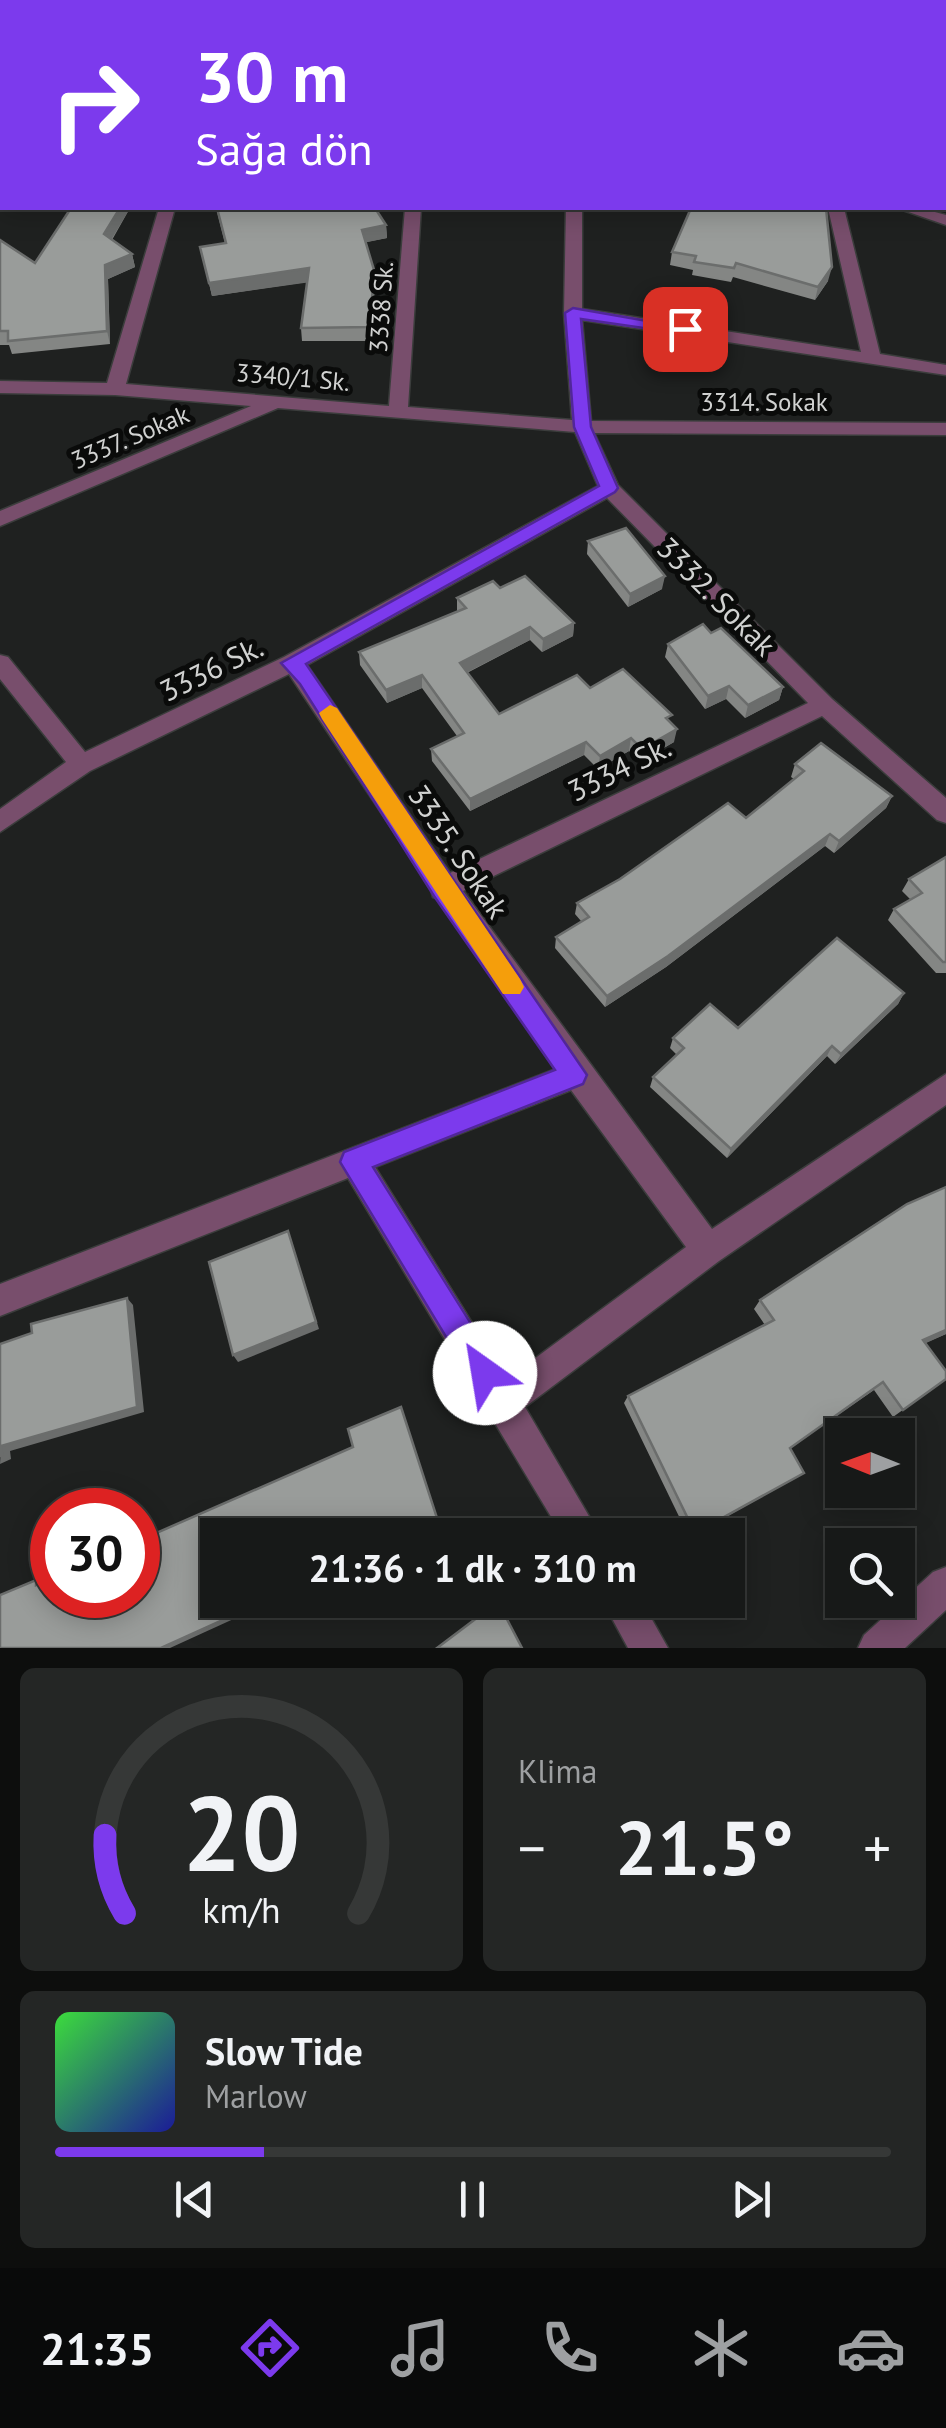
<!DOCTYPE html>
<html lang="tr">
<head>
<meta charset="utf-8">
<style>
	body { margin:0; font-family:"PT Sans",sans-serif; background:#242625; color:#f1f3f6; height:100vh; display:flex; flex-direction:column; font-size:38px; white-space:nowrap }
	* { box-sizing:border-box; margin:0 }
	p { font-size:32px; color:#9ea0a2 }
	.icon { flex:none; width:55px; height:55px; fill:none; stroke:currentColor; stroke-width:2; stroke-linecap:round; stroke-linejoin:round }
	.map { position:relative; height:1648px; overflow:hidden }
	.panel { display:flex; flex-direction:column; gap:20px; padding:20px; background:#0d0e0d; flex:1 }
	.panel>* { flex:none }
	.guide { position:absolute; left:0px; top:0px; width:948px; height:210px; box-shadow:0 5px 25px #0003,0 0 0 2px #363837; background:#7c3aed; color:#fff; overflow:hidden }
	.needle { width:65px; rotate:271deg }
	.fabs { position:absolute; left:825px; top:1418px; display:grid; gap:20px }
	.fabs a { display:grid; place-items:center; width:90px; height:90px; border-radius:0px; background:#171918; box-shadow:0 5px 25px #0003,0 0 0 2px #363837; font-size:50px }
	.speed { position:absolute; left:30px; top:1488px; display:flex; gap:20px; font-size:50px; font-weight:700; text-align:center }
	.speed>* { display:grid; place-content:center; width:130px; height:130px; border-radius:50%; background:#171918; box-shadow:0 5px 25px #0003,0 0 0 2px #363837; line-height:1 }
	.speed .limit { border:15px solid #d22; background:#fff; color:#111 }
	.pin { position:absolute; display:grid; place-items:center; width:85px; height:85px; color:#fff; margin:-42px; border-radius:20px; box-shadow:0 5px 15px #0006 }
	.me { position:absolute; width:110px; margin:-55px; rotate:328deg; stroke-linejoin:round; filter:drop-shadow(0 0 8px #0008) }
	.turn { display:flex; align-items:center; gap:35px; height:210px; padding:0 30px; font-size:45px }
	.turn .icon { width:130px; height:130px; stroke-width:2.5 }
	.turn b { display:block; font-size:70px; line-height:85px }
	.big { font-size:75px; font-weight:700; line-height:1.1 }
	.panel .widget { flex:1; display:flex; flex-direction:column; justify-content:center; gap:15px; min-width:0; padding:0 35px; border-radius:15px; background:#242625 }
	.panel .dial { align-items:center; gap:0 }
	.dial svg { height:260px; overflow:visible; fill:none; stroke:#363837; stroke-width:7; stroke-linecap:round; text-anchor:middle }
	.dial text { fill:#f1f3f6; stroke:none }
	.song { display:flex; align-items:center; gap:30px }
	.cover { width:120px; height:120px; border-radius:15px; background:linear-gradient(135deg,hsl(120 70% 55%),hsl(240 70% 35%)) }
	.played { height:10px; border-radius:5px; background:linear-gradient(90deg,#7c3aed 25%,#363837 25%) }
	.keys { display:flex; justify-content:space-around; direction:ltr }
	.heat { display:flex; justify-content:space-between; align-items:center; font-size:55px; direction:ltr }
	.panel .tiles { flex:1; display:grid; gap:20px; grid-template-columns:1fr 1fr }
	.widget:last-child { grid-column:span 2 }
	.trip { position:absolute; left:200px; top:1518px; width:545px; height:100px; border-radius:0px; background:#171918; box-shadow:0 5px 25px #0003,0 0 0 2px #363837; font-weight:700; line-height:100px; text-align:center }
	.dock { display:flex; height:160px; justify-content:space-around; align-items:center; background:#090a0a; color:#9ea0a2 }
	.dock .icon { width:70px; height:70px }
	.dock .current { color:#7c3aed }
	.dock b { font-size:45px; color:#f1f3f6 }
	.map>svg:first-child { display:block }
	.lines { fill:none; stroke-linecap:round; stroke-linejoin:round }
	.street-casing { stroke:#3b3d3c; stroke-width:3 }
	.street { fill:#784e6c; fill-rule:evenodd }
	.wall { fill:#848684 }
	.shaded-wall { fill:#6b6d6c }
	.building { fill:#999c9a; stroke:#6b6d6c; stroke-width:2.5 }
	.route { fill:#7c3aed; stroke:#51269a; stroke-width:2.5 }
	.slow { fill:#f59e0b }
	.labels { text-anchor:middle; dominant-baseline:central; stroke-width:10; stroke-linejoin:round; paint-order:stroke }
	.far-street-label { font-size:25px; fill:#d1d2d1; stroke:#0a0b0a }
	.street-label { font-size:30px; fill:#d1d2d1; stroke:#0a0b0a }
</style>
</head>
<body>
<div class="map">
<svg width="946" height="1648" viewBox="0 0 946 1648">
	<rect width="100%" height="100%" fill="#1f2120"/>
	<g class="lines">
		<g class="street-casing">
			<g id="street">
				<polygon points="2,14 2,22 0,23 0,15"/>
				<rect x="0" y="150" width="2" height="8"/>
				<path d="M159,208H175L126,384L389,406L405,208H421L408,407L572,420L564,313L566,208H582V309L861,352L828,208H844L880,354L946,365V375L582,320L591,421L946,423V435L594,433L618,485L832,699L946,798V823L937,820L822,716L463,891L712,1229L946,1074V1105L719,1261L525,1407L600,1535H562L348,1178L0,1316V1284L556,1069L439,899L433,897L430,886L289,674L90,771L0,832V809L66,762L0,679V655L8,657L85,752L284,657L598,486L575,432L278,408L0,526V511L251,406L115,395L0,393V381L107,383ZM607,498L808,703L450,873L307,665ZM571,1090L686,1247L507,1379L375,1167Z"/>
				<polygon points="897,208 920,208 946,215 946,225"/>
				<polygon points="946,1567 946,1610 905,1648 858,1648 864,1635 933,1572"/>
				<polygon points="602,1600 641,1600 668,1648 628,1648"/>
			</g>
		</g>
		<use href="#street" class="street"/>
	</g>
	<g class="wall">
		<polygon points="71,208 130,208 112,240 132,254 135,267 108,279 110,344 12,354 9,345 0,345 0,240 35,263"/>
		<polygon points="216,208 386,225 387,238 366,242 374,270 375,284 371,341 302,341 301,328 307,282 212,296 200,247 225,243"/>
		<polygon points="688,208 826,208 828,281 815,300 733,277 731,282 692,275 693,270 670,265 672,252 689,214"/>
		<polygon points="588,541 662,589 628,607 587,554"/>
		<polygon points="500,588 574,623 573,636 542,652 530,640 467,673 499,714 590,688 670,723 674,742 640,762 629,751 598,769 584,755 470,811 432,761 431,749 457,736 422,688 387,703 360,665 359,652 457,612 457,598"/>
		<polygon points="711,633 783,687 779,700 745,718 726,699 705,709 665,657 668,644"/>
		<polygon points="795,764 892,796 886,808 834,853 825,846 666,967 605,1007 555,948 556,937 581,921 575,914 577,903 746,818 794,779 791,777"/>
		<polygon points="946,857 946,973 936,973 888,920 894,909 911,900 902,891 909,879"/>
		<polygon points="904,993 898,1004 835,1064 827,1056 727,1158 650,1087 653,1077 677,1055 670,1048 673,1038 738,1028"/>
		<polygon points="946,1187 946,1334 925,1343 946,1379 893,1417 874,1390 790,1448 804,1473 694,1535 688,1535 624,1403 628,1396 765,1325 754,1309 760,1300"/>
	</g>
	<g class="shaded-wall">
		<polygon points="120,208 130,208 107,247 104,234"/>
		<polygon points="386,225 387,238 363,243 362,230"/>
		<polygon points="132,254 135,267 108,279 110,344 107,331 105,265"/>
		<polygon points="832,267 828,281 815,300 818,287"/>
		<polygon points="309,268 311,282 212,296 209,283"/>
		<polygon points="374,270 375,284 371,341 370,327"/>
		<polygon points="665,576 662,589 628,607 630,594"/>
		<polygon points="574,623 573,636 542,652 543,639"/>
		<polygon points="530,627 530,640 460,676 460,663"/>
		<polygon points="422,675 422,688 387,703 386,690"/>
		<polygon points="729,686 726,699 705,709 708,696"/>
		<polygon points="783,687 779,700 745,718 748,705"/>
		<polygon points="677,729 674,742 640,762 642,749"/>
		<polygon points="631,738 629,751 598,769 600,756"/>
		<polygon points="586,742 584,755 470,811 470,799"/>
		<polygon points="892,796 886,808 834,853 839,841"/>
		<polygon points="830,834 825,846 666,967 605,1007 607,996"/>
		<polygon points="904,993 898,1004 835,1064 841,1054"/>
		<polygon points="832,1046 827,1056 727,1158 731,1149"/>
		<polygon points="291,1239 319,1329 238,1362 233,1355"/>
		<polygon points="127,1298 133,1305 144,1412 10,1451 11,1459 0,1464 1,1446"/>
		<polygon points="946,1330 946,1334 913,1349 923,1340"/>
		<polygon points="437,1518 438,1522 407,1535 398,1535"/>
		<polygon points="276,1600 284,1600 252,1615 248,1613"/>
		<polygon points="247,1609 251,1611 170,1648 161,1648"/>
	</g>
	<g class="building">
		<polygon points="71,208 120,208 104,234 132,254 105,265 107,331 8,341 8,331 0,331 0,240 35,263"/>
		<polygon points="217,208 375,208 386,225 362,230 374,270 370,327 301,328 309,268 209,283 200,247 226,243"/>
		<polygon points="691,208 826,208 832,267 818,287 736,263 734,268 694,262 696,256 672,252"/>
		<polygon points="626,528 665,576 630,594 588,541"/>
		<polygon points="525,576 574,623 543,639 530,627 460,663 499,714 577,675 590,688 623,669 672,715 666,718 677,729 642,749 631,738 600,756 586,742 470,799 431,749 464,733 422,675 386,690 359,652 466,608 457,598 493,581 500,588"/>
		<polygon points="703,624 711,633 721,628 783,687 748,705 729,686 708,696 668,644"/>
		<polygon points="821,743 892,796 839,841 830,834 668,956 607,996 556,937 589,917 577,903 620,879 728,803 746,818 804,771 795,764"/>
		<polygon points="946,857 946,962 943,962 894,909 922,893 909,879"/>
		<polygon points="837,938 904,993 841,1054 832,1046 731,1149 653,1077 684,1048 673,1038 710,1004 738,1028"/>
		<polygon points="946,1187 946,1330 923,1340 946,1371 946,1379 903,1410 883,1382 790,1448 804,1473 695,1533 628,1396 774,1320 760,1300 907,1204"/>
		<polygon points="288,1231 316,1322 233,1355 209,1262"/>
		<polygon points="127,1298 137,1407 1,1446 2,1455 0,1456 0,1344 32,1333 31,1324"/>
		<polygon points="401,1407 437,1518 398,1535 218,1535 218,1600 276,1600 248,1613 247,1609 161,1648 0,1648 0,1595 36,1580 36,1585 52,1578 52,1595 138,1595 138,1541 353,1447 348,1429"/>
		<polygon points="498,1602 522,1648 437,1648"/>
	</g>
	<polygon class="route" points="573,308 693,329 685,334 581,319 591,427 618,488 615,492 306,664 587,1075 583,1084 373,1167 495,1362 500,1373 495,1383 485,1388 474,1383 340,1162 344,1152 555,1070 434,896 300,684 281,663 599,486 574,427 565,313"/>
	<polygon class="slow" points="330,705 337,708 520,979 524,987 520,994 503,994 322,719 319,713"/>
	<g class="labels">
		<g class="far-street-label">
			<text transform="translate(381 307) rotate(-86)">3338 Sk.</text>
			<text transform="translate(293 377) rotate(5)">3340/1 Sk.</text>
			<text x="764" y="402">3314. Sokak</text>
			<text transform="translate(130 437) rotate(-23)">3337. Sokak</text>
		</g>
		<g class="street-label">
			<text transform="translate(717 596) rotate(45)">3332. Sokak</text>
			<text transform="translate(211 668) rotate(-26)">3336 Sk.</text>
			<text transform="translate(619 768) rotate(-26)">3334 Sk.</text>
			<text transform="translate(459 851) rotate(56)">3335. Sokak</text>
		</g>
	</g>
</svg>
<div class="fabs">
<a><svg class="needle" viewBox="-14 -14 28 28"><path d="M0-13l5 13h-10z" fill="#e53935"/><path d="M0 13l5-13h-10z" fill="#9ea0a2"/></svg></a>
<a><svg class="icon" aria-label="search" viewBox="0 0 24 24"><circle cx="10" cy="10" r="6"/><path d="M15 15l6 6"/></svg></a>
</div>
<div class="speed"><div class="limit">30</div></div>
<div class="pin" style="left:685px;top:329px;background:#d93025"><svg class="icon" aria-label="arrive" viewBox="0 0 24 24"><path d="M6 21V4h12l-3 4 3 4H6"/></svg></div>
<svg class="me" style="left:485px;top:1373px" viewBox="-20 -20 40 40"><circle r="19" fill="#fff"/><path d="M0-13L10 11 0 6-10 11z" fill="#7c3aed"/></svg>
<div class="trip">21:36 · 1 dk · 310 m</div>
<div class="guide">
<div class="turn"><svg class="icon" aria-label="right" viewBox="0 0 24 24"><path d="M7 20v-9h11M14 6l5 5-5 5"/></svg><div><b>30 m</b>Sağa dön</div></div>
</div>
</div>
<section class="panel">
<div class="tiles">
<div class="widget dial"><svg viewBox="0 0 100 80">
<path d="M14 69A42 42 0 1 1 86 69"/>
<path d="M14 69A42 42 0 0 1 8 45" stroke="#7c3aed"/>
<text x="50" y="56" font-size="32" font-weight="700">20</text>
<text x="50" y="72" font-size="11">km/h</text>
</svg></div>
<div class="widget"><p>Klima</p>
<div class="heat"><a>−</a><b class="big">21.5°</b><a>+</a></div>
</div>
<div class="widget">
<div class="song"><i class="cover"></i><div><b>Slow Tide</b><p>Marlow</p></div></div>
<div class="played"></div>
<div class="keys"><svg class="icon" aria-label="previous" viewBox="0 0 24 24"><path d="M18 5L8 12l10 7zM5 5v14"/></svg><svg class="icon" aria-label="pause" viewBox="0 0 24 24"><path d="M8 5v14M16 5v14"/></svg><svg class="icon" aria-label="next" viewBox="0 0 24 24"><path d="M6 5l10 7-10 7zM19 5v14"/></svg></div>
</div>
</div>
</section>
<nav class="dock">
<b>21:35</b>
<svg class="icon current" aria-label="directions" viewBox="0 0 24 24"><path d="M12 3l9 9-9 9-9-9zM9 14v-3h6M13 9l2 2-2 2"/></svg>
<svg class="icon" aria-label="music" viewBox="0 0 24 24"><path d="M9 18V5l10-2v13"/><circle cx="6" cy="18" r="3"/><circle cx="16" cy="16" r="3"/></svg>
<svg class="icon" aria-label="phone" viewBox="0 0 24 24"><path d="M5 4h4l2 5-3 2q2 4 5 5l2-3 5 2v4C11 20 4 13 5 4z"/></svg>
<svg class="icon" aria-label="climate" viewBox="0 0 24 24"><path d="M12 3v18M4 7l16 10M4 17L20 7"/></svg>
<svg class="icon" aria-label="car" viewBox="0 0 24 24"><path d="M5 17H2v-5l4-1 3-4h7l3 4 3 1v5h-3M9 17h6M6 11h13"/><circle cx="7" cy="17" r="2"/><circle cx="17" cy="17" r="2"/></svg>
</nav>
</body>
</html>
